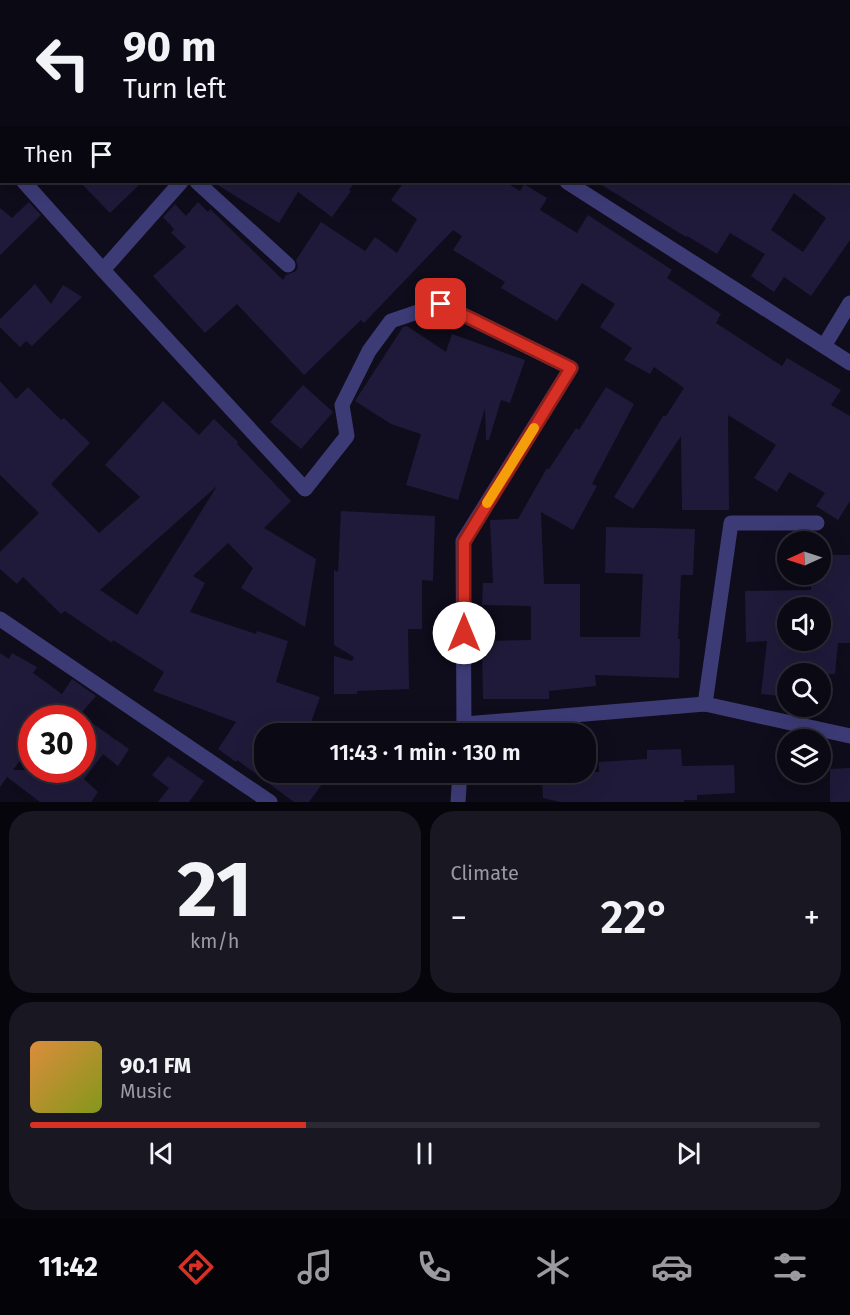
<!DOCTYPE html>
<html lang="en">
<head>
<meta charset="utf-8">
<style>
	body { margin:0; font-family:"Fira Sans",sans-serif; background:#191722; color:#f1f3f6; height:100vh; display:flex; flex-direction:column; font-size:22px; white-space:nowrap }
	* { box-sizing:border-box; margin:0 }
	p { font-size:20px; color:#9a9aa0 }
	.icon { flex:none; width:33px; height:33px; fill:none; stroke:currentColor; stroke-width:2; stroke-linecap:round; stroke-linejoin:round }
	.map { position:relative; height:802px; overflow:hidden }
	.side { display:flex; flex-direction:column; gap:9px; padding:9px; background:#06050b; flex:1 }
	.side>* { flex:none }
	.banner { position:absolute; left:0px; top:0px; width:850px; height:183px; box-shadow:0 6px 24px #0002,0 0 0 2px #2b2a34; background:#0b0914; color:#f1f3f6; overflow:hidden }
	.needle { width:39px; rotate:267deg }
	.controls { position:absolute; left:777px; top:531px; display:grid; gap:12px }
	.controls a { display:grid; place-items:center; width:54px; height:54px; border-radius:50%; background:#0b0914; box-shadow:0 6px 24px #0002,0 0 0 2px #2b2a34; font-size:30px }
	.speed { position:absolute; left:18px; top:705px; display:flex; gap:12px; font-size:30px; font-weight:700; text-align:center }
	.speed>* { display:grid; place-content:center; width:78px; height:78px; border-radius:50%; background:#0b0914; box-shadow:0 6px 24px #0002,0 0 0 2px #2b2a34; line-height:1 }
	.speed .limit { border:9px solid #d22; background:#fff; color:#111 }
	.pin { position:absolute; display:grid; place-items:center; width:51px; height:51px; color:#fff; margin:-26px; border-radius:12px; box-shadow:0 3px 9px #0006 }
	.me { position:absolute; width:66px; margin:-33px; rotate:0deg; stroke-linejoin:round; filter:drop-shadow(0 0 4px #0008) }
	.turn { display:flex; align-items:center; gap:21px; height:126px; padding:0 24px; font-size:27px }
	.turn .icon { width:78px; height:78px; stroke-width:2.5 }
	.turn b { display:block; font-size:42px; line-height:51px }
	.then { display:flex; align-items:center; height:57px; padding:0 24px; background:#0003; gap:12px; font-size:22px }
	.big { font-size:45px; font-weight:600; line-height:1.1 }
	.side .tile { flex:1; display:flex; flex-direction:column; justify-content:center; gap:9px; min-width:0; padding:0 21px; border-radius:24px; background:#191722 }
	.side .dial { align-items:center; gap:0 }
	.dial b { font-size:78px; line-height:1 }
	.song { display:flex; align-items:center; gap:18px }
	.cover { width:72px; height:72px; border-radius:9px; background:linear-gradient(135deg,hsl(30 70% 55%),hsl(70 70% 35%)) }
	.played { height:6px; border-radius:3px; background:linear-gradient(90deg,#d93025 35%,#2b2a34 35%) }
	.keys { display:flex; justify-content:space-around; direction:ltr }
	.heat { display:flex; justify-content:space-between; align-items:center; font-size:33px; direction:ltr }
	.side .tiles { flex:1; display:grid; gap:9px; grid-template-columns:1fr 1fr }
	.tile:last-child { grid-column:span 2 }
	.trip { position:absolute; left:254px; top:723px; width:342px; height:60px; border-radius:24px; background:#0b0914; box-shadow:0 6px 24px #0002,0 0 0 2px #2b2a34; font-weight:600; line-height:60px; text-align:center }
	.menu { display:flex; height:96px; justify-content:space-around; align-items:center; background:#040408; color:#9a9aa0 }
	.menu .icon { width:42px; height:42px }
	.menu .on { color:#d93025 }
	.menu b { font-size:27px; color:#f1f3f6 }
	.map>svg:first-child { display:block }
	.building { fill:#201a3a; fill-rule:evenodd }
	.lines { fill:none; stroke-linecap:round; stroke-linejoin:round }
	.minor { stroke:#3d3b76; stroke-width:15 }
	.route-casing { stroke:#8d1f18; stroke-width:15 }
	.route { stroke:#d93025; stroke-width:10 }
	.slow { stroke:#f59e0b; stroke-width:10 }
</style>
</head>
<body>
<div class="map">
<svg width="850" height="802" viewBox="0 0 850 802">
	<rect width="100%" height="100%" fill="#0f0c1b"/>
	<g class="building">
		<polygon points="80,182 142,182 110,213"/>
		<polygon points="213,182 355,182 349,190 351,191 332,217 298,192 279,223"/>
		<polygon points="404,182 505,182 520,191 524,184 547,198 540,210 577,233 588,215 672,270 667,278 721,314 716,323 782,366 787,358 841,390 831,405 850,416 850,501 838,520 816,506 825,493 789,472 777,492 754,478 776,445 728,415 729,510 682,510 681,436 633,509 614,497 663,416 666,416 684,388 654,367 650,374 624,360 632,348 600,327 615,304 582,283 557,321 501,288 505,282 453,250 462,236 453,230 364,323 361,320 304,375 237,304 205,333 153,276 186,247 171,233 174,229 163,217 175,204 186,216 198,202 208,212 210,209 283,280 286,275 296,271 298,267 296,260 321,222 365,251 375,237 397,253 417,219 391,200"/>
		<path d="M597,182H850V240L811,296L784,277L774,292L751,276L765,254L730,233L717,254L687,236L686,237ZM794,193L826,218L803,252L771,230Z"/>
		<polygon points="29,202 41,215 0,255 0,208 12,218"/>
		<polygon points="35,284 51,304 63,285 82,297 32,346 26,341 20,347 0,327 0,319"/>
		<polygon points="407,326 446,352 452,334 525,360 510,403 501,400 489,440 486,440 485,408 458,500 406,485 421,434 391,424 355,401 403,327"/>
		<path d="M0,381L16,399L28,387L61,420L64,418L90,443L51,484L99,533L140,497L105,465L163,401L199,435L214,419L238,442L237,444L291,501L264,528L316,559L305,627L241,588L253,568L228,543L193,576L205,583L190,612L256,634L257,631L288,641L276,682L320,697L307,734H264V772H306L322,784L309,802H294L237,760L236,762L218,749L236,722L153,691L164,672L113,640L112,643L65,611L61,614L23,577L17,584L0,569V552L39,513L0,475ZM217,486L137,615L100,590Z"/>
		<polygon points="303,385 333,412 301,449 270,422"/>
		<polygon points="606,387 634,404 592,484 597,486 573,530 541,512 544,584 580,584 580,637 640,637 643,574 605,573 606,527 695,529 693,575 681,575 678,639 680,639 679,678 595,675 596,686 549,691 549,699 483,699 482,641 531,640 531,606 482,605 483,583 493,583 490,520 518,519 547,468 549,469 576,428 579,430"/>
		<polygon points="341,511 435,516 433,581 422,580 422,629 408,629 409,689 357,691 357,694 334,694 334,656 352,661 354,657 334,645 334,570 338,572"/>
		<path d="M820,555H850V643H838L835,674H788V697L761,694L767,641L746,642L745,591L811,590V574H820ZM788,608H820V640H788Z"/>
		<polygon points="0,653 9,659 12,653 37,667 33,673 62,694 72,679 96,696 77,718 32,718 32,744 13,770 82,770 82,716 129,749 118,766 103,754 84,779 98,792 91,802 40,802 7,777 0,787"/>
		<polygon points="681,749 682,766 734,765 735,793 697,795 697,800 684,800 684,802 560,802 543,798 542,779 550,780 549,772 599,772 599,762 647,759 647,750"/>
		<polygon points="168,756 204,781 189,802 158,802 169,788 152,775"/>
		<polygon points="850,768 850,802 830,802 830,769"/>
	</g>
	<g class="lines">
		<g class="minor">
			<polyline points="284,0 286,2"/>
			<polyline points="701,0 703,2"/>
			<polyline points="735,2 736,0"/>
			<polyline points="849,100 850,101"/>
			<polyline points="0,161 2,161"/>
			<polyline points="24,182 103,270 305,489 347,436 342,405 369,351 391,321 441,304 571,368 463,541 464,734"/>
			<polyline points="197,182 288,265"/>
			<polyline points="567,182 850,363"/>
			<polyline points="103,270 181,182"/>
			<polyline points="824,346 850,303"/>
			<polyline points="0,619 270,802"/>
			<polyline points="705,704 731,523 817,523"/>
			<polyline points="465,724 705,704 850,736"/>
			<polyline points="458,802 460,772"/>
		</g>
	</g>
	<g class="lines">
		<g class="route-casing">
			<polyline id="route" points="441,304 571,368 464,542 464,633"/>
		</g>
		<use href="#route" class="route"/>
		<polyline class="slow" points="487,503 534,428"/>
	</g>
</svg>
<div class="controls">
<a><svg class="needle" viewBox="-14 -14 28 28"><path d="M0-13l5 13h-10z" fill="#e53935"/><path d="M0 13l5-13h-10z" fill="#9a9aa0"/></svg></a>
<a><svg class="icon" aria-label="sound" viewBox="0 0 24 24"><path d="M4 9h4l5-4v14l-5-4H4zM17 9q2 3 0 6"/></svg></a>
<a><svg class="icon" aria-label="search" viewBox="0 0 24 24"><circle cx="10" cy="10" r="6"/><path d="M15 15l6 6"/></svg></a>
<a><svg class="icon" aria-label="layers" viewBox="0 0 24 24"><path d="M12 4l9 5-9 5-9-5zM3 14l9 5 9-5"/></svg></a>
</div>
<div class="speed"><div class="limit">30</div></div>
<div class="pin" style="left:441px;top:304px;background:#d93025"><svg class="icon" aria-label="arrive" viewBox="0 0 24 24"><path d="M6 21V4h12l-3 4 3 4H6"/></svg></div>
<svg class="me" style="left:464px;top:633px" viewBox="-20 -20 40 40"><circle r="19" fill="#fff"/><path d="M0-13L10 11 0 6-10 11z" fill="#d93025"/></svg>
<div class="trip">11:43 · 1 min · 130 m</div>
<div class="banner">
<div class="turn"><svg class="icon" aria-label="left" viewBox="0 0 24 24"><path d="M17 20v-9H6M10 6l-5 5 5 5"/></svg><div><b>90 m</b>Turn left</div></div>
<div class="then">Then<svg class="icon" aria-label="arrive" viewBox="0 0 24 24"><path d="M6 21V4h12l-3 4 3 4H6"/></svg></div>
</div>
</div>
<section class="side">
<div class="tiles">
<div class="tile dial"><b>21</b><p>km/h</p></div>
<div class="tile"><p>Climate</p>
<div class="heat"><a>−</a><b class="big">22°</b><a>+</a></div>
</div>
<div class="tile">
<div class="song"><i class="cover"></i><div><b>90.1 FM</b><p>Music</p></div></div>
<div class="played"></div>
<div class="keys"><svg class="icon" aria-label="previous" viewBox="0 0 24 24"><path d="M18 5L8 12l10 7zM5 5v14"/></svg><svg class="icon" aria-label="pause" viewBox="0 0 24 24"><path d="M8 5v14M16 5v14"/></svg><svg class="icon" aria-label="next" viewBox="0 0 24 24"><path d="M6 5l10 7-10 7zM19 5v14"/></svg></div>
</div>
</div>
</section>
<nav class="menu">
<b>11:42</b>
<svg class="icon on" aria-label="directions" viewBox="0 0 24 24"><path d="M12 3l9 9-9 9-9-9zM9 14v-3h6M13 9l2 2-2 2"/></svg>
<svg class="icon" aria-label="music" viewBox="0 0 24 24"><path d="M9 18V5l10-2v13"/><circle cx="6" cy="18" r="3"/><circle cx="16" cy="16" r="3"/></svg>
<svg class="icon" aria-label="phone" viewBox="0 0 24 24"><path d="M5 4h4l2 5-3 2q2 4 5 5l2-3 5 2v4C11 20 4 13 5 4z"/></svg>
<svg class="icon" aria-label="climate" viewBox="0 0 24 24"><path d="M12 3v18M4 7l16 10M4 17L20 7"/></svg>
<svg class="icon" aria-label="car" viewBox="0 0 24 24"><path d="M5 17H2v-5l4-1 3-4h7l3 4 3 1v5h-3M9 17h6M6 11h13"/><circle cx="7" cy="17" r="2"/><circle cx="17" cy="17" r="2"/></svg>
<svg class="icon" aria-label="filters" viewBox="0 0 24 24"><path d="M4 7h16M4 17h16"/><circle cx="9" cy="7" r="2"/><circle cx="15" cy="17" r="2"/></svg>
</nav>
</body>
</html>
